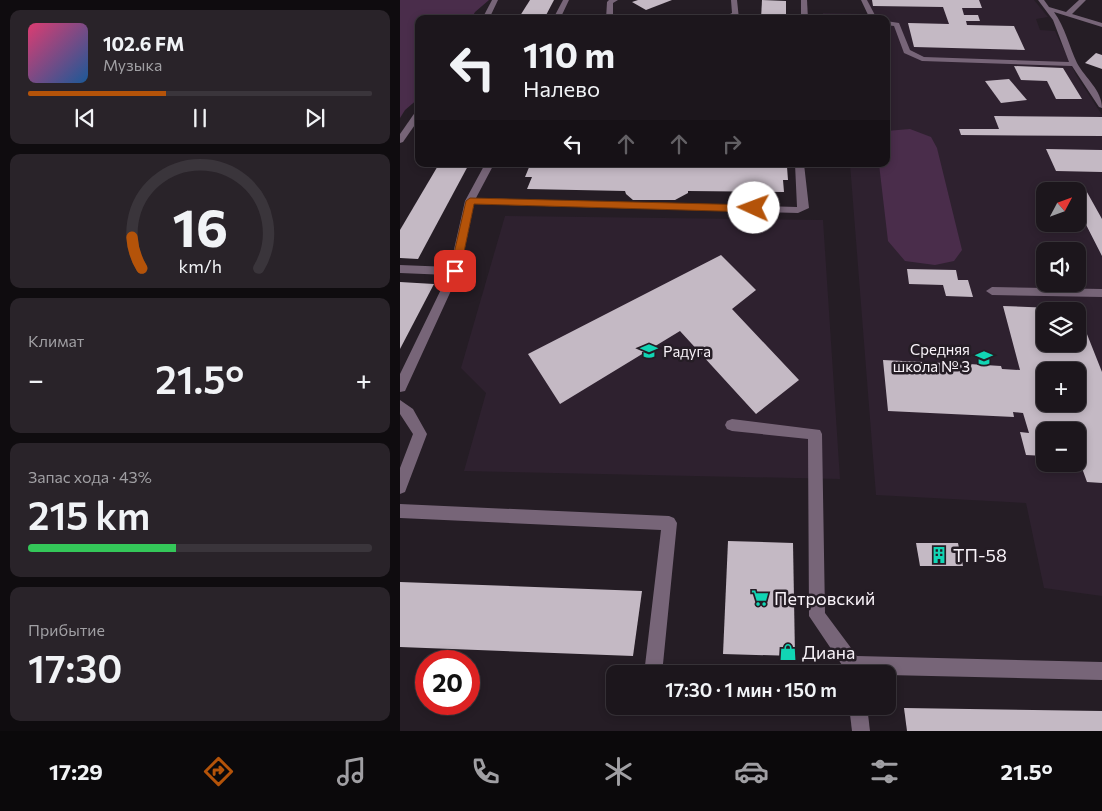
<!DOCTYPE html>
<html lang="ru">
<head>
<meta charset="utf-8">
<style>
	body { margin:0; font-family:Commissioner,sans-serif; background:#292329; color:#f1f3f6; height:100vh; display:flex; flex-direction:column; font-size:19px; white-space:nowrap }
	* { box-sizing:border-box; margin:0 }
	p { font-size:16px; color:#a09fa3 }
	.icon { flex:none; width:28px; height:28px; fill:none; stroke:currentColor; stroke-width:2; stroke-linecap:round; stroke-linejoin:round }
	.map { position:relative; flex:1; overflow:hidden }
	.panel { display:flex; flex-direction:column; gap:10px; padding:10px; background:#0f0c0f; width:400px }
	.panel>* { flex:none }
	.hud { position:absolute; left:15px; top:15px; width:475px; height:152px; border-radius:10px; box-shadow:0 2px 8px #0003,0 0 0 1px #3a353b; background:#1c161c; color:#f1f3f6; overflow:hidden }
	.needle { width:32px; rotate:49deg }
	.controls { position:absolute; left:636px; top:182px; display:grid; gap:10px }
	.controls a { display:grid; place-items:center; width:50px; height:50px; border-radius:10px; background:#1c161c; box-shadow:0 2px 8px #0003,0 0 0 1px #3a353b; font-size:25px }
	.speed { position:absolute; left:15px; top:650px; display:flex; gap:10px; font-size:25px; font-weight:700; text-align:center }
	.speed>* { display:grid; place-content:center; width:65px; height:65px; border-radius:50%; background:#1c161c; box-shadow:0 2px 8px #0003,0 0 0 1px #3a353b; line-height:1 }
	.speed .limit { border:8px solid #d22; background:#fff; color:#111 }
	.pin { position:absolute; display:grid; place-items:center; width:42px; height:42px; color:#fff; margin:-21px; border-radius:10px; box-shadow:0 2px 8px #0006 }
	.me { position:absolute; width:55px; margin:-28px; rotate:272deg; stroke-linejoin:round; filter:drop-shadow(0 0 4px #0008) }
	.turn { display:flex; align-items:center; gap:18px; height:105px; padding:0 25px; font-size:22px }
	.turn .icon { width:65px; height:65px; stroke-width:2.5 }
	.turn b { display:block; font-size:35px; line-height:42px }
	.lanes { display:flex; align-items:center; height:48px; padding:0 25px; background:#0003; justify-content:center; gap:25px; direction:ltr }
	.lanes .off { opacity:.35 }
	.big { font-size:38px; font-weight:600; line-height:1.1 }
	.panel .widget { flex:1; display:flex; flex-direction:column; justify-content:center; gap:8px; min-width:0; padding:0 18px; border-radius:10px; background:#292329 }
	.panel .dial { align-items:center; gap:0 }
	.dial svg { height:130px; overflow:visible; fill:none; stroke:#3a353b; stroke-width:7; stroke-linecap:round; text-anchor:middle }
	.dial text { fill:#f1f3f6; stroke:none }
	.song { display:flex; align-items:center; gap:15px }
	.cover { width:60px; height:60px; border-radius:8px; background:linear-gradient(135deg,hsl(340 70% 55%),hsl(210 70% 35%)) }
	.played { height:5px; border-radius:2px; background:linear-gradient(90deg,#b45309 40%,#3a353b 40%) }
	.keys { display:flex; justify-content:space-around; direction:ltr }
	.heat { display:flex; justify-content:space-between; align-items:center; font-size:28px; direction:ltr }
	.charge { height:8px; border-radius:4px; background:linear-gradient(90deg,#34c759 43%,#3a353b 0) }
	.trip { position:absolute; left:206px; top:665px; width:290px; height:50px; border-radius:10px; background:#1c161c; box-shadow:0 2px 8px #0003,0 0 0 1px #3a353b; font-weight:600; line-height:50px; text-align:center }
	.dock { display:flex; height:80px; justify-content:space-around; align-items:center; background:#0b090b; color:#a09fa3 }
	.dock .icon { width:35px; height:35px }
	.dock .current { color:#b45309 }
	.dock b { font-size:22px; color:#f1f3f6 }
	main { display:flex; flex:1; min-height:0 }
	.map>svg:first-child { display:block }
	.built { fill:#2e212f; fill-rule:evenodd }
	.green { fill:#4a2d4b }
	.building { fill:#c4b9c4; fill-rule:evenodd }
	.lines { fill:none; stroke-linecap:round; stroke-linejoin:round }
	.minor { fill:#776578; fill-rule:evenodd }
	.route { fill:#b45309; stroke:#753606 }
	.labels { text-anchor:middle; dominant-baseline:central; stroke-width:5; stroke-linejoin:round; paint-order:stroke }
	.poi-label { font-size:15px; fill:#f8f2f8; stroke:#251d25; text-anchor:end }
	.near-poi-label { font-size:18px; fill:#f8f2f8; stroke:#251d25; text-anchor:start }
</style>
</head>
<body>
<main>
<section class="panel">
<div class="widget">
<div class="song"><i class="cover"></i><div><b>102.6 FM</b><p>Музыка</p></div></div>
<div class="played"></div>
<div class="keys"><svg class="icon" aria-label="previous" viewBox="0 0 24 24"><path d="M18 5L8 12l10 7zM5 5v14"/></svg><svg class="icon" aria-label="pause" viewBox="0 0 24 24"><path d="M8 5v14M16 5v14"/></svg><svg class="icon" aria-label="next" viewBox="0 0 24 24"><path d="M6 5l10 7-10 7zM19 5v14"/></svg></div>
</div>
<div class="widget dial"><svg viewBox="0 0 100 80">
<path d="M14 69A42 42 0 1 1 86 69"/>
<path d="M14 69A42 42 0 0 1 8 50" stroke="#b45309"/>
<text x="50" y="56" font-size="32" font-weight="700">16</text>
<text x="50" y="72" font-size="11">km/h</text>
</svg></div>
<div class="widget"><p>Климат</p>
<div class="heat"><a>−</a><b class="big">21.5°</b><a>+</a></div>
</div>
<div class="widget"><p>Запас хода · 43%</p><b class="big">215 km</b><div class="charge"></div></div>
<div class="widget"><p>Прибытие</p><b class="big">17:30</b></div>
</section>
<div class="map">
<svg width="702" height="731" viewBox="0 0 702 731">
	<rect width="100%" height="100%" fill="#251d25"/>
	<g class="built">
		<path d="M467,0H634L648,17L636,19L640,30L655,31L676,75L702,115V596L644,588L626,503L476,495L450,164H486V19H423V13L469,14ZM645,191H678V224H645ZM645,251H678V284H645ZM645,311H678V344H645ZM645,371H678V404H645ZM645,431H678V464H645Z"/>
		<polygon points="105,216 423,220 440,479 64,471 86,393 61,368"/>
	</g>
	<g class="green">
		<polygon points="0,0 89,0 75,12 71,19 19,19 19,98 5,110 0,118"/>
		<polygon points="510,129 531,137 537,148 562,250 554,261 535,265 505,261 488,241 479,164 486,164 486,131"/>
	</g>
	<g class="building">
		<polygon points="130,0 154,0 144,19 118,19"/>
		<polygon points="238,0 272,0 246,10 232,2"/>
		<polygon points="362,0 386,1 386,19 361,19"/>
		<polygon points="472,0 579,0 582,8 562,8 564,15 578,15 580,21 566,21 567,25 614,26 625,50 514,47 508,23 549,24 543,7 473,6"/>
		<polygon points="696,53 702,55 702,69 685,63"/>
		<polygon points="614,66 663,68 682,99 656,99 647,81 621,80"/>
		<polygon points="609,79 627,100 601,103 585,81"/>
		<polygon points="594,116 702,117 702,136 561,135 559,129 599,129"/>
		<polygon points="646,149 702,150 702,172 656,171"/>
		<polygon points="39,164 69,164 18,259 0,258 0,230"/>
		<polygon points="130,165 387,167 388,180 383,180 384,192 288,191 288,193 275,200 233,200 226,194 225,191 127,189 132,177 125,177"/>
		<polygon points="665,184 683,185 702,219 702,256 678,209 678,191 668,191"/>
		<polygon points="321,255 356,290 332,309 399,380 356,414 280,331 160,404 128,354"/>
		<polygon points="507,269 556,270 558,280 568,280 573,297 546,296 543,285 509,284"/>
		<polygon points="0,282 34,284 0,349"/>
		<path d="M603,306L677,309L702,372V483L687,482L678,457V431H645V456L626,455L620,432L629,433L623,413L613,412L614,417L488,411L483,360L543,363L544,367L554,368L553,363L601,366L602,369L620,370ZM645,311H678V344H645ZM645,371H678V404H645Z"/>
		<polygon points="328,541 393,543 395,656 323,654"/>
		<polygon points="516,543 558,543 563,566 520,566"/>
		<polygon points="0,582 242,591 233,656 0,647"/>
		<polygon points="504,708 702,711 702,731 507,731"/>
	</g>
	<g class="lines">
		<g class="minor">
			<polygon points="92,0 98,0 89,19 82,19"/>
			<polygon points="163,0 169,0 160,19 153,19"/>
			<polygon points="209,0 218,0 213,3 213,19 206,19 207,2"/>
			<polygon points="331,0 337,0 339,19 320,19 332,13"/>
			<polygon points="401,0 407,0 408,19 401,19"/>
			<polygon points="461,0 467,0 477,19 470,19"/>
			<path d="M638,0H644L649,7L666,12L679,0H686L672,14L702,23V27L654,12C665,27 669,46 677,63C685,78 702,90 702,108L699,107L672,66L522,61L504,53L494,26L486,25V21L499,23L510,50L524,57L669,62L653,20Z"/>
			<polygon points="16,111 19,111 19,119 3,142 0,143 0,134"/>
			<polygon points="85,164 94,164 76,198 397,207 395,164 404,164 409,208 398,213 74,204 60,271 5,391 0,392 0,374 48,275 0,273 0,265 50,267 65,201"/>
			<polygon points="592,287 702,289 702,297 592,295 586,291"/>
			<polygon points="0,400 13,409 27,434 5,492 0,494 0,468 13,434 0,414"/>
			<polygon points="332,419 420,430 422,434 425,613 457,656 702,662 702,680 444,674 444,668 409,616 408,439 332,431 327,429 325,425 327,421"/>
			<polygon points="0,504 269,516 274,518 277,523 262,674 244,674 261,530 0,518"/>
			<polygon points="449,706 467,706 470,731 452,731"/>
		</g>
	</g>
	<polygon class="route" points="70,198 354,205 358,208 354,212 74,204 60,271 55,274 50,271 66,201"/>
	<defs>
		<g id="school-bare" transform="scale(1.35)"><path d="M0-5L7-2L0 1L-7-2ZM-4 1L0 2.5L4 1V4Q0 6-4 4Z" fill="#11d5b4" stroke="#251d25" stroke-width="2.5" paint-order="stroke"/></g>
		<g id="building-bare" transform="scale(1.35)"><path d="M-4-6H4V6H1V3H-1V6H-4ZM-2.5-4.3h1.7v1.8h-1.7ZM.8-4.3h1.7v1.8H.8ZM-2.5-1h1.7V.8h-1.7ZM.8-1h1.7V.8H.8Z" fill="#11d5b4" stroke="#251d25" stroke-width="2.5" paint-order="stroke"/></g>
		<g id="supermarket-bare" transform="scale(1.35)"><path d="M-6-5.5h2.5l.6 2H6L4.5 2H-2.5L-4.4-4H-6ZM-1.5 3.2a1.3 1.3 0 1 0 .1 0ZM3 3.2a1.3 1.3 0 1 0 .1 0Z" fill="#11d5b4" stroke="#251d25" stroke-width="2.5" paint-order="stroke"/></g>
		<g id="shop-bare" transform="scale(1.35)"><path d="M-5-2.5h2.3a2.7 3.5 0 0 1 5.4 0H5L5.5 6h-11ZM-1.5-2.5h3a1.5 2.3 0 0 0-3 0Z" fill="#11d5b4" stroke="#251d25" stroke-width="2.5" paint-order="stroke"/></g>
	</defs>
	<g fill-rule="evenodd">
		<use href="#school-bare" x="249" y="351"/>
		<use href="#school-bare" x="584" y="358"/>
		<use href="#building-bare" x="539" y="555"/>
		<use href="#supermarket-bare" x="360" y="598"/>
		<use href="#shop-bare" x="388" y="652"/>
	</g>
	<g class="labels">
		<g class="poi-label">
			<text x="570" y="349">Средняя<tspan x="570" dy="17">школа № 3</tspan></text>
			<text x="263" y="351" text-anchor="start">Радуга</text>
		</g>
		<g class="near-poi-label">
			<text x="553" y="555">ТП-58</text>
			<text x="374" y="598">Петровский</text>
			<text x="402" y="652">Диана</text>
		</g>
	</g>
</svg>
<div class="controls">
<a><svg class="needle" viewBox="-14 -14 28 28"><path d="M0-13l5 13h-10z" fill="#e53935"/><path d="M0 13l5-13h-10z" fill="#a09fa3"/></svg></a>
<a><svg class="icon" aria-label="sound" viewBox="0 0 24 24"><path d="M4 9h4l5-4v14l-5-4H4zM17 9q2 3 0 6"/></svg></a>
<a><svg class="icon" aria-label="layers" viewBox="0 0 24 24"><path d="M12 4l9 5-9 5-9-5zM3 14l9 5 9-5"/></svg></a>
<a>+</a>
<a>−</a>
</div>
<div class="speed"><div class="limit">20</div></div>
<div class="pin" style="left:55px;top:271px;background:#d93025"><svg class="icon" aria-label="arrive" viewBox="0 0 24 24"><path d="M6 21V4h12l-3 4 3 4H6"/></svg></div>
<svg class="me" style="left:354px;top:208px" viewBox="-20 -20 40 40"><circle r="19" fill="#fff"/><path d="M0-13L10 11 0 6-10 11z" fill="#b45309"/></svg>
<div class="trip">17:30 · 1 мин · 150 m</div>
<div class="hud">
<div class="turn"><svg class="icon" aria-label="left" viewBox="0 0 24 24"><path d="M17 20v-9H6M10 6l-5 5 5 5"/></svg><div><b>110 m</b>Налево</div></div>
<div class="lanes"><svg class="icon" aria-label="left" viewBox="0 0 24 24"><path d="M17 20v-9H6M10 6l-5 5 5 5"/></svg><svg class="icon off" aria-label="ahead" viewBox="0 0 24 24"><path d="M12 20V5M6 11l6-6 6 6"/></svg><svg class="icon off" aria-label="ahead" viewBox="0 0 24 24"><path d="M12 20V5M6 11l6-6 6 6"/></svg><svg class="icon off" aria-label="right" viewBox="0 0 24 24"><path d="M7 20v-9h11M14 6l5 5-5 5"/></svg></div>
</div>
</div>
</main>
<nav class="dock">
<b>17:29</b>
<svg class="icon current" aria-label="directions" viewBox="0 0 24 24"><path d="M12 3l9 9-9 9-9-9zM9 14v-3h6M13 9l2 2-2 2"/></svg>
<svg class="icon" aria-label="music" viewBox="0 0 24 24"><path d="M9 18V5l10-2v13"/><circle cx="6" cy="18" r="3"/><circle cx="16" cy="16" r="3"/></svg>
<svg class="icon" aria-label="phone" viewBox="0 0 24 24"><path d="M5 4h4l2 5-3 2q2 4 5 5l2-3 5 2v4C11 20 4 13 5 4z"/></svg>
<svg class="icon" aria-label="climate" viewBox="0 0 24 24"><path d="M12 3v18M4 7l16 10M4 17L20 7"/></svg>
<svg class="icon" aria-label="car" viewBox="0 0 24 24"><path d="M5 17H2v-5l4-1 3-4h7l3 4 3 1v5h-3M9 17h6M6 11h13"/><circle cx="7" cy="17" r="2"/><circle cx="17" cy="17" r="2"/></svg>
<svg class="icon" aria-label="filters" viewBox="0 0 24 24"><path d="M4 7h16M4 17h16"/><circle cx="9" cy="7" r="2"/><circle cx="15" cy="17" r="2"/></svg>
<b>21.5°</b>
</nav>
</body>
</html>
